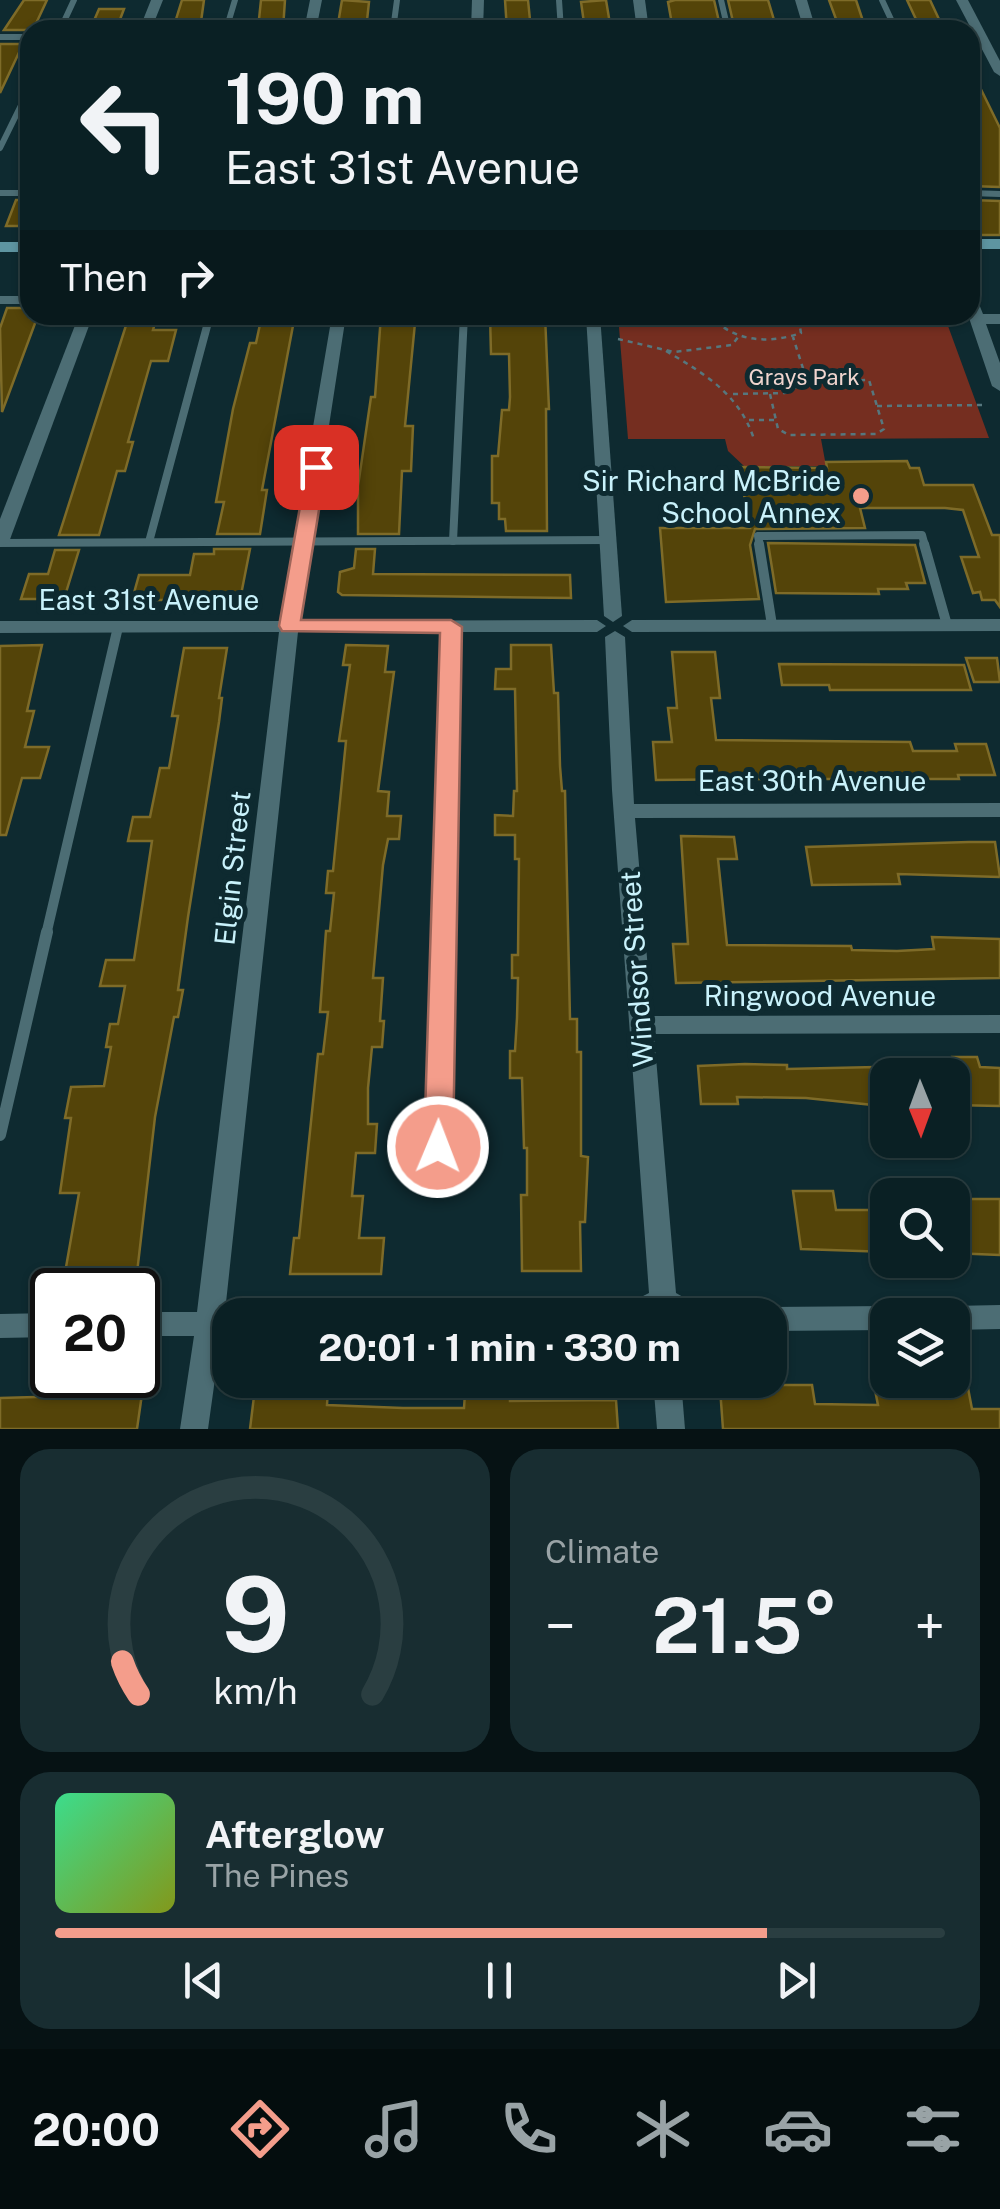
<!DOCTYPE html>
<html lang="en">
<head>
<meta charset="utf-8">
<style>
	body { margin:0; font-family:"Public Sans",sans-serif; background:#182d31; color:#f1f3f6; height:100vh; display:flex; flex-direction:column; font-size:38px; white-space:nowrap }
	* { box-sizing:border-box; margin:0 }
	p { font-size:32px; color:#99a3a6 }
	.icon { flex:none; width:55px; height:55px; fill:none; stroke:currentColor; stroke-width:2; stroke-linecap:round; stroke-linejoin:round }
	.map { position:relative; height:1429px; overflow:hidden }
	.drawer { display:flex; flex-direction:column; gap:20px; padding:20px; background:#061214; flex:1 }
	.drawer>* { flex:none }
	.hud { position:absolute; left:20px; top:20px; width:960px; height:305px; border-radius:30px; box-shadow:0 2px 8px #0004,0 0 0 2px #2a3e41; background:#0a2024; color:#f1f3f6; overflow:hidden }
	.needle { width:65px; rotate:179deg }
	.tools { position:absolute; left:870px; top:1058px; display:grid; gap:20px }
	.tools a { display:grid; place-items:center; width:100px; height:100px; border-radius:20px; background:#0a2024; box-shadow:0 2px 8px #0004,0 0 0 2px #2a3e41; font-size:50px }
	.speed { position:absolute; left:30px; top:1268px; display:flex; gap:20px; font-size:50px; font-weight:700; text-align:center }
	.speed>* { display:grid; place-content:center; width:130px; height:130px; border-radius:50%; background:#0a2024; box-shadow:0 2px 8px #0004,0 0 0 2px #2a3e41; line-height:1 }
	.speed .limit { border:5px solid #111; border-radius:15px; background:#fff; color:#111 }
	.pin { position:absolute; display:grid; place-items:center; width:85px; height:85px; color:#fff; margin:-42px; border-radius:20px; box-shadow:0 5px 15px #0006 }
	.me { position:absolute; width:110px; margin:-55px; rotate:1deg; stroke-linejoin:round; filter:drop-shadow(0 0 8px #0008) }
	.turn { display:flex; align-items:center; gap:35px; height:210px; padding:0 40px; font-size:45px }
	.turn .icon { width:130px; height:130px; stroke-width:2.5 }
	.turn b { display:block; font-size:70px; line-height:85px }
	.then { display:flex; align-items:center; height:95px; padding:0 40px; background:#0003; gap:20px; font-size:38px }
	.big { font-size:75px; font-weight:700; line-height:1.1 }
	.drawer .widget { flex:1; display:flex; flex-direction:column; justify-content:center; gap:15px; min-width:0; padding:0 35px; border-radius:30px; background:#182d31 }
	.drawer .dial { align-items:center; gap:0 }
	.dial svg { height:260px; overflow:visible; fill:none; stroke:#2a3e41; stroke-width:7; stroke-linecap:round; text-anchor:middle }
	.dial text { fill:#f1f3f6; stroke:none }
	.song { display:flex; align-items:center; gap:30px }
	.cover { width:120px; height:120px; border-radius:15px; background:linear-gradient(135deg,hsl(150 70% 55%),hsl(70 70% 35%)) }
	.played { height:10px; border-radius:5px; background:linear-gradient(90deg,#f49d8b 80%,#2a3e41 80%) }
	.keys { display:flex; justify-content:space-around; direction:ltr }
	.heat { display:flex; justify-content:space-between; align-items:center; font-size:55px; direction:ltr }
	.drawer .tiles { flex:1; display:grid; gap:20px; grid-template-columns:1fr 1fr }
	.widget:last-child { grid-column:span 2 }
	.trip { position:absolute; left:212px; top:1298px; width:575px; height:100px; border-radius:30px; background:#0a2024; box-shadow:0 2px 8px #0004,0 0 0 2px #2a3e41; font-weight:700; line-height:100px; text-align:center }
	.dock { display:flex; height:160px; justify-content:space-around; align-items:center; background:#040d0e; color:#99a3a6 }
	.dock .icon { width:70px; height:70px }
	.dock .selected { color:#f49d8b }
	.dock b { font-size:45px; color:#f1f3f6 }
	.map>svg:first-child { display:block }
	.green { fill:#752e20 }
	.building { fill:#544409; stroke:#7e6b28; stroke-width:2.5 }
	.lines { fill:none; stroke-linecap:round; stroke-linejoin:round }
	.path { stroke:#56777e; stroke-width:2.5; stroke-dasharray:5 5; stroke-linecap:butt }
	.lane-far3 { stroke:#4c6d74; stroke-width:6 }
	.lane-far2 { stroke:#4c6d74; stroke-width:8 }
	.lane-far1 { stroke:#4c6d74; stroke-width:10 }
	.lane { stroke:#4c6d74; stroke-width:12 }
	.street { fill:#4c6d74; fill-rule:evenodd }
	.secondary { fill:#5e95a1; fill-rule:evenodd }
	.route { fill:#f49d8b; stroke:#9f665a; stroke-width:2.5 }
	.poi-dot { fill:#f49d8b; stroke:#0e2a30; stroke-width:4 }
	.labels { text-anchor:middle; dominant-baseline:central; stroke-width:10; stroke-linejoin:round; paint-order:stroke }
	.far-park-label { font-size:22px; fill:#f0d5cf; stroke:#0e2a30 }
	.poi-label { font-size:28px; fill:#c9f2fb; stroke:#0e2a30; text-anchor:end }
	.street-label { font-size:28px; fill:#c9f2fb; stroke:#0e2a30 }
</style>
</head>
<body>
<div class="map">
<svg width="1000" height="1429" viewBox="0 0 1000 1429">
	<rect width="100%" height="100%" fill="#0e2a30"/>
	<polygon class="green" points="618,315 944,315 989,438 821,439 826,466 744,466 728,451 725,439 628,439"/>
	<g class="building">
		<polygon points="47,0 33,30 4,30 24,0"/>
		<polygon points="182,0 204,0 200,29 173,29"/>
		<polygon points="261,0 285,0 283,29 258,29"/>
		<polygon points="342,0 369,2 366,30 337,30"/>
		<polygon points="505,0 528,0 531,30 507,30"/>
		<polygon points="606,0 611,30 585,30 581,2"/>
		<polygon points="675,0 714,0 720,26 673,30 668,2"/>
		<polygon points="728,0 768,0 777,30 734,26"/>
		<polygon points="829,0 856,0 866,30 840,30"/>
		<polygon points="907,0 930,0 944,30 921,30"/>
		<polygon points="99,9 124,9 116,30 90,30"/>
		<polygon points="0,44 23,44 0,93"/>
		<polygon points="970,67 1000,128 1000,187 970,186 970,135 976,135 970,122"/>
		<polygon points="16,200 30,200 30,226 6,226"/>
		<polygon points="970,200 1000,201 1000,235 979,235 974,225 970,225"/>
		<polygon points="7,308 30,308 30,318 37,318 2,412 0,328"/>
		<polygon points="262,315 295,315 262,490 267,490 260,534 217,534 224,502 216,502 233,409 250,343 256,343"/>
		<polygon points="381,315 411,315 411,323 415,323 405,426 413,426 411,471 402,471 399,534 358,534 358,486 371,397 375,397"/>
		<polygon points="490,315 545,315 549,409 546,409 547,531 506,531 505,519 499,519 499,503 492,503 492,456 498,456 502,410 509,410 510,397 509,354 491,354"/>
		<polygon points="129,316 157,316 153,330 176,330 168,361 151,361 128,442 133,442 125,471 117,471 99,535 59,535"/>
		<polygon points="907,461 910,468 919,468 924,485 973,485 992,535 1000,535 1000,607 995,600 982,600 980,592 973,593 961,557 979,557 963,510 945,508 860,508 865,528 755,529 750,545 759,599 666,602 660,528 750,528 739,467 827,468 826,462"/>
		<polygon points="768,543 915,545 925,583 906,583 908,589 878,589 879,594 776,593"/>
		<polygon points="214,549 250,549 240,600 132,600 139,575 190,575 194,554 214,554"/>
		<polygon points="356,549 375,549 373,574 570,575 571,598 342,595 338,592 340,572 354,568"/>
		<polygon points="55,550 79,550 64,599 21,599 29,574 48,574"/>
		<polygon points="42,645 27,711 34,711 25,747 49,747 40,778 22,778 6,835 0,835 0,646"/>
		<polygon points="346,645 388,646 385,672 394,672 378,791 389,792 387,816 401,816 399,839 388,839 383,865 373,978 383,978 380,1021 384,1021 382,1047 372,1047 368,1088 368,1124 377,1124 375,1153 356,1153 352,1196 363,1196 359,1238 384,1238 381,1274 290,1274 294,1238 299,1238 318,1054 323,1054 328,1012 320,1012 326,931 330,931 334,893 326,893 328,871 333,871 346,741 339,741 350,665 343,665"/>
		<polygon points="511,645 551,645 554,693 558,693 560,766 562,791 565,791 570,1019 577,1019 577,1052 581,1052 581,1156 588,1157 585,1222 580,1222 581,1271 522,1271 521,1195 527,1195 527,1148 524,1148 522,1078 510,1078 510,1051 515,1051 517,1018 518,978 512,978 512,955 518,955 519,859 515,859 515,835 495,835 495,815 513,816 514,791 517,791 515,689 495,689 496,669 511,669"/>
		<polygon points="184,648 227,648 219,698 222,698 219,722 188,917 178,990 183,990 178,1017 174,1017 155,1117 137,1273 65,1273 79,1193 60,1193 71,1118 65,1118 71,1087 104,1086 111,1047 106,1047 110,1024 118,1024 125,986 100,986 106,960 134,960 152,841 128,841 133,817 150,817 160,768 169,768 178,716 172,716"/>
		<polygon points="672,652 715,652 720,698 711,698 716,740 910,742 913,751 957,751 955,744 986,744 995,775 958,775 959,779 816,779 815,774 769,773 770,779 656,780 653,742 672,742 668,708 677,708"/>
		<polygon points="966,658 997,658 1000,682 974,682"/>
		<polygon points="779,664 964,665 971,690 830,690 829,685 782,685"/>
		<polygon points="681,836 734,837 737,859 718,859 727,945 851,946 852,950 897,951 934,949 932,937 1000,939 1000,978 676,983 673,944 688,944"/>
		<polygon points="969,842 995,842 1000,877 898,874 900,884 812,885 806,847"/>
		<polygon points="952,1057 977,1057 980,1067 1000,1068 1000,1106 952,1105"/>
		<polygon points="745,1064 787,1065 787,1069 876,1067 883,1106 806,1098 737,1097 738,1104 701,1104 698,1066"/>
		<polygon points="793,1191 833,1191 836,1210 888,1210 888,1252 801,1249"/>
		<polygon points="952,1199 1000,1199 1000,1255 952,1253"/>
		<polygon points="768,1385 812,1385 815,1404 878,1405 875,1390 968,1388 972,1409 1000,1409 1000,1429 723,1429 720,1388 769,1388"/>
		<polygon points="255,1388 328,1389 327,1405 403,1408 464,1408 465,1393 510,1393 510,1401 616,1400 618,1429 250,1429"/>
		<polygon points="142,1394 137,1429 0,1429 0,1398"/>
	</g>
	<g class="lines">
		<g class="path">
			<path d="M716,321C739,343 772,343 801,333L798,315"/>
			<polyline points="616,322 690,321 731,315"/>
			<polyline points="618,339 674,352 732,345 739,336"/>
			<path d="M666,351C705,374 739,394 754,439"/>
			<polyline points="733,394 785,393 807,381 793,337"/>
			<polyline points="770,394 778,429 789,435 876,434 884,429 869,380 807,381"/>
			<polyline points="877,406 987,405"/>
			<polyline points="749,420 774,420"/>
		</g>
		<g class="lane-far3">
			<polyline points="559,0 561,30"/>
			<polyline points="721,0 728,30"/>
			<polyline points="882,0 896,30"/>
			<polyline points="60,30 74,0"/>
			<polyline points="226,30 235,0"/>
			<polyline points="393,30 397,0"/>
			<polyline points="0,148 30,87"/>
			<polyline points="0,193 30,193"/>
			<polyline points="970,193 1000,194"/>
		</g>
		<g class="lane-far2">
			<polyline points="0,300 30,300"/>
			<polyline points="453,541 464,315"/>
			<polyline points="149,542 210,315"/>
			<polyline points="0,543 608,540"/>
			<polyline points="760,546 758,536 922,535 925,546"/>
		</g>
		<g class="lane-far1">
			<polyline points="759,544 772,625"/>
			<polyline points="924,544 947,625"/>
			<polyline points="46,935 118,627"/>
			<polyline points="443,935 451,627"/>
		</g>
		<g class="lane">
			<polyline points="0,1135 47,932"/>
			<polyline points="437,1186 443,932"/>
		</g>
		<g class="street">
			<polygon points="151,0 163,0 151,30 139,30"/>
			<polygon points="310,0 322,0 316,30 304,30"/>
			<polygon points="472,0 484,0 483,30 471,30"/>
			<polygon points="633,0 645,0 649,30 637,30"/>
			<polygon points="795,0 807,0 816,30 804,30"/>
			<polygon points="956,0 968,0 1000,61 1000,76 994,72"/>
			<rect x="0" y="34" width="30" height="6"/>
			<polygon points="970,295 977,299 983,314 1000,314 1000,324 986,324 1000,363 1000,391 992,386 968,315"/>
			<polygon points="79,315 93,315 9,542 0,547 0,519"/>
			<polygon points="332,315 346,315 299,621 597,620 606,626 597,632 298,632 225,1312 238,1315 230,1315 230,1336 221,1336 208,1429 180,1429 194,1336 138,1336 138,1312 197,1312 279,632 0,633 0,621 280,621"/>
			<polygon points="586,315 600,315 622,616 613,622 604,616"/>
			<polygon points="1000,619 1000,631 632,632 623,626 632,620"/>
			<polygon points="615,631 625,637 634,804 1000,803 1000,817 635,818 652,1016 1000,1015 1000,1033 654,1034 676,1293 690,1301 700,1315 626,1315 635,1300 649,1293 612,790 605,637"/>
			<polygon points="1000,1305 1000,1329 952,1330 952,1315 940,1315 942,1310 952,1306"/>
			<polygon points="888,1306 898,1310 900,1315 888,1315 888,1330 770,1331 770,1315 758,1315 760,1311 770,1307"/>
			<polygon points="52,1313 52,1337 0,1338 0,1314"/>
			<polygon points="653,1380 681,1380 685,1429 657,1429"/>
		</g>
		<g class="secondary">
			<rect x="970" y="239" width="30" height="10"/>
			<rect x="0" y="242" width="30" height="10"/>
		</g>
	</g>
	<polygon class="route" points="316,461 326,467 301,620 451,620 462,627 453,1147 448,1155 438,1158 428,1155 424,1147 440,633 282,631 279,626 307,467"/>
	<circle class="poi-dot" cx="861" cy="496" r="10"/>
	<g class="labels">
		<g class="far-park-label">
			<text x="804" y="377">Grays Park</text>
		</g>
		<g class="poi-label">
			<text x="841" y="480">Sir Richard McBride<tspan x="841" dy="32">School Annex</tspan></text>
		</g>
		<g class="street-label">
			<text x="149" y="599">East 31st Avenue</text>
			<text x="812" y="780">East 30th Avenue</text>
			<text transform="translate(232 868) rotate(-84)">Elgin Street</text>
			<text transform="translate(636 969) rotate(-94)">Windsor Street</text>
			<text x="820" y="995">Ringwood Avenue</text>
		</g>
	</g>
</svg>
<div class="tools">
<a><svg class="needle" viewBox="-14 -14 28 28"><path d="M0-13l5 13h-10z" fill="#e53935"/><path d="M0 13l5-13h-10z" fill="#99a3a6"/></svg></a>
<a><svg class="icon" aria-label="search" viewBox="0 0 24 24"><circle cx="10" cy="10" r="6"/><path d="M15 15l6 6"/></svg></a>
<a><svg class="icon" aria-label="layers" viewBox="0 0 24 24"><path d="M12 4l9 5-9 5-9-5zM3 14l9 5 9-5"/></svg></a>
</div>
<div class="speed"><div class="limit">20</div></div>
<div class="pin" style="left:316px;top:467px;background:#d93025"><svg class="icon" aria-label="arrive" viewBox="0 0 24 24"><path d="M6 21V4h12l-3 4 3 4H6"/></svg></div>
<svg class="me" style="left:438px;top:1147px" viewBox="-20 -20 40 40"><circle r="17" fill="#f49d8b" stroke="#fff" stroke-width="3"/><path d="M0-11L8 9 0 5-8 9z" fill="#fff"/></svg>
<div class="trip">20:01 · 1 min · 330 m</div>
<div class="hud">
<div class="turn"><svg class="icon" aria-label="left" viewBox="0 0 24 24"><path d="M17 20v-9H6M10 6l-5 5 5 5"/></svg><div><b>190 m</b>East 31st Avenue</div></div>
<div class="then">Then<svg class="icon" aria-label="right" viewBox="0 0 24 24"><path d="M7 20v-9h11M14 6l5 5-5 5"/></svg></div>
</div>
</div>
<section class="drawer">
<div class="tiles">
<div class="widget dial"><svg viewBox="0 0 100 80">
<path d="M14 69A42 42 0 1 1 86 69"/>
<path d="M14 69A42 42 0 0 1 9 59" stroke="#f49d8b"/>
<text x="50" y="56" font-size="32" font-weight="700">9</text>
<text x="50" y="72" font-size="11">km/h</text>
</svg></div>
<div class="widget"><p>Climate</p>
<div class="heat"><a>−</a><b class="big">21.5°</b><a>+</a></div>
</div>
<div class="widget">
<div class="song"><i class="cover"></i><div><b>Afterglow</b><p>The Pines</p></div></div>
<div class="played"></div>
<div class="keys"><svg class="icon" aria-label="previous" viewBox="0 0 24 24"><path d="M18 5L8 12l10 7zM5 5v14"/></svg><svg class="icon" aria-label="pause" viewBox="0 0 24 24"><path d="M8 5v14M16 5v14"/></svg><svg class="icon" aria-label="next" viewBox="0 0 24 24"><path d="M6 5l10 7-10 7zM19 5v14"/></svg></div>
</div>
</div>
</section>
<nav class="dock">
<b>20:00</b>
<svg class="icon selected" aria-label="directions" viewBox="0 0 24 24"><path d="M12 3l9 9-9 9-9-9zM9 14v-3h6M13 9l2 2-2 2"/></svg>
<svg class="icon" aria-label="music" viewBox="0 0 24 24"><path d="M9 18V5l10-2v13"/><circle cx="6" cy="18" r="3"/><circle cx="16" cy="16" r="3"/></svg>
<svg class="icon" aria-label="phone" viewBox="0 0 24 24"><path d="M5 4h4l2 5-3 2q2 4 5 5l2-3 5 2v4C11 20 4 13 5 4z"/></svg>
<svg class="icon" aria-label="climate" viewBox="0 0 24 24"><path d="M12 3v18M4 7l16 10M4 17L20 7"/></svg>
<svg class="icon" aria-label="car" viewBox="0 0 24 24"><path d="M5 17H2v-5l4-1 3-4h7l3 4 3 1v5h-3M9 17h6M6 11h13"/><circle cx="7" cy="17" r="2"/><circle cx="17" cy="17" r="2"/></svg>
<svg class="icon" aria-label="filters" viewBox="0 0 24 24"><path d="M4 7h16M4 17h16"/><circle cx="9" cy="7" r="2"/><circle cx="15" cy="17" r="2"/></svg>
</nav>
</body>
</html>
